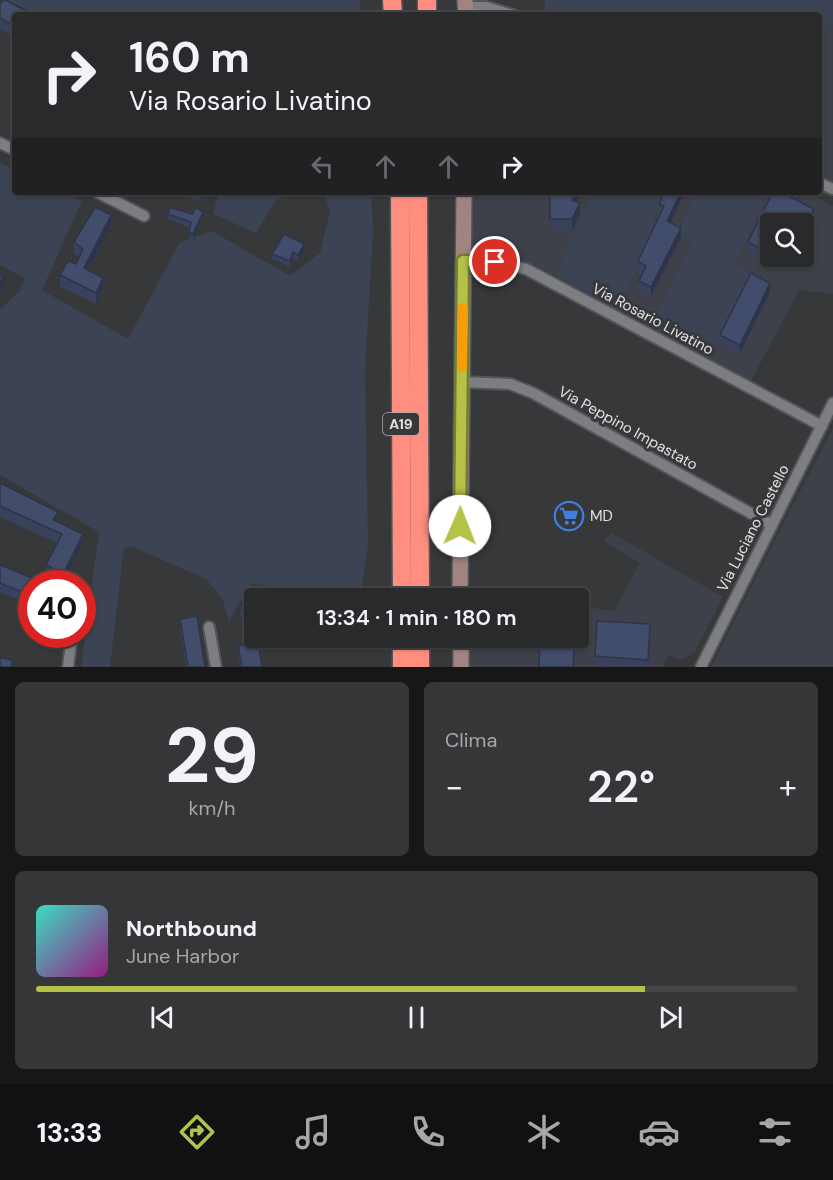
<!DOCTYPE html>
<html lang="it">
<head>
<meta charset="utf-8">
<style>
	body { margin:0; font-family:"DM Sans",sans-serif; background:#353638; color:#f1f3f6; height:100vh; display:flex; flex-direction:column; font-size:22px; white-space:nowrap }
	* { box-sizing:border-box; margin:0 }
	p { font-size:20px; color:#a5a7a9 }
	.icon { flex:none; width:33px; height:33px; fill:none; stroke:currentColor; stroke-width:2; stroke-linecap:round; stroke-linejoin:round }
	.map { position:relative; height:667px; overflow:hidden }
	.sheet { display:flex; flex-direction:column; gap:15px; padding:15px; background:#171718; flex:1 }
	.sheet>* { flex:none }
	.top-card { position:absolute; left:12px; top:12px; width:810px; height:183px; border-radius:6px; box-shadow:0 2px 4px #0004,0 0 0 2px #454648; background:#292a2c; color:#f1f3f6; overflow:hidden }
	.controls { position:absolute; left:760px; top:213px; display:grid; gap:12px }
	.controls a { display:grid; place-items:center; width:54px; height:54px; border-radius:6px; background:#292a2c; box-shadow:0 2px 4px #0004,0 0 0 2px #454648; font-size:30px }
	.speed { position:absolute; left:18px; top:570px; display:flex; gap:12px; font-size:30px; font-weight:700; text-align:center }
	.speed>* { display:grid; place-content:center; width:78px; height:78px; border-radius:50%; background:#292a2c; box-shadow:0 2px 4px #0004,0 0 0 2px #454648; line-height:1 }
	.speed .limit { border:9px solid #d22; background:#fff; color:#111 }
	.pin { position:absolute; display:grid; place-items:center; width:51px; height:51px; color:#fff; margin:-26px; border:3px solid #fff; border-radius:50%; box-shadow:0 2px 6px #0007 }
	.me { position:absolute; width:66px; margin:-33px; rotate:1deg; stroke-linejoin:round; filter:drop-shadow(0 0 4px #0008) }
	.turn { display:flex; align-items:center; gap:21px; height:126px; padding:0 18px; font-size:27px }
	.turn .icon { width:78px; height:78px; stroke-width:2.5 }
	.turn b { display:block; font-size:42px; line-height:51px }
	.lanes { display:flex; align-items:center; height:57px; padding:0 18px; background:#0003; justify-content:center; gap:30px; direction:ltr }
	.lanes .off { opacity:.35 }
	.big { font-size:45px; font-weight:600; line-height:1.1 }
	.sheet .widget { flex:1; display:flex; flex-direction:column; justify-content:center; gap:9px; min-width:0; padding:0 21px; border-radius:9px; background:#353638 }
	.sheet .dial { align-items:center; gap:0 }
	.dial b { font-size:78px; line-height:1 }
	.song { display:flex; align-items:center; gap:18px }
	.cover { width:72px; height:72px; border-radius:9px; background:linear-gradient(135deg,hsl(170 70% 55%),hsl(310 70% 35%)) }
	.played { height:6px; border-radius:3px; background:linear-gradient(90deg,#b4c24a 80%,#454648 80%) }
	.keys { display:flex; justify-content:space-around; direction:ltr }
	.heat { display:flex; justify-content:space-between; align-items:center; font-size:33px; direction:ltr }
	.sheet .tiles { flex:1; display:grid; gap:15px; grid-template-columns:1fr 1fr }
	.widget:last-child { grid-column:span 2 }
	.trip { position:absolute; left:244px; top:588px; width:345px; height:60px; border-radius:6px; background:#292a2c; box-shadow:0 2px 4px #0004,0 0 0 2px #454648; font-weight:600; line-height:60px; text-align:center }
	.tab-bar { display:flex; height:96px; justify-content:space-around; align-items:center; background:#101112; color:#a5a7a9 }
	.tab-bar .icon { width:42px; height:42px }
	.tab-bar .current { color:#b4c24a }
	.tab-bar b { font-size:27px; color:#f1f3f6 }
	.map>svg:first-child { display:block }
	.built { fill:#3e414a; fill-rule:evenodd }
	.green { fill:#3c4355 }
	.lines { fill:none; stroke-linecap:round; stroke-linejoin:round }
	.street-casing { stroke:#545558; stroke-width:14 }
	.secondary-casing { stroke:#545558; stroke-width:18 }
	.highway-casing { stroke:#545558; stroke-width:21 }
	.street { stroke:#7c7e81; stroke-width:10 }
	.secondary { stroke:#a38381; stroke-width:15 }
	.highway { stroke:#fe8e80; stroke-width:18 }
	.wall { fill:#39415c }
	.shaded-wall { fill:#2e354b }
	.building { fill:#424c6b; stroke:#2e354b; stroke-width:1.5 }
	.route-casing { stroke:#757e30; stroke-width:15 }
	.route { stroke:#b4c24a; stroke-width:10 }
	.slow { stroke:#f59e0b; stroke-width:10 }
	.labels { text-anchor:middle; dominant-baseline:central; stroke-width:6; stroke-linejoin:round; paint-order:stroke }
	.shield { fill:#37383a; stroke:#adaeb0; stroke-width:1.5 }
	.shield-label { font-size:14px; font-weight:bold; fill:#e0e1e2 }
	.street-label { font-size:15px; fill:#e0e1e2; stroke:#37383a }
	.poi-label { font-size:15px; fill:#e0e1e2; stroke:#37383a; text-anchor:start }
</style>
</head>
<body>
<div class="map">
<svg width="833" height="667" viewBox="0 0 833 667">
	<rect width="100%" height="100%" fill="#37383a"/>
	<g class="built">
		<polygon points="830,23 833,23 833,184 819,177 819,38"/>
		<polygon points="471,192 594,192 554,275 526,261 472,247"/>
		<polygon points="667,192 696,192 677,234 692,242 651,327 618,310 658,225 653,222"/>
		<path d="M769,192H806L833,206V294L799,290L751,381L710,359L751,275L735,267ZM771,224H804V256H771Z"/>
		<polygon points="833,428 833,667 711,667 789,513"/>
		<polygon points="612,533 723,597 694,653 680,660 669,655 663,667 470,667 470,638 504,638 509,640 512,638 579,638 579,606 614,611 640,563 603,541"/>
	</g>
	<g class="green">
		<polygon points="6,0 360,0 361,15 39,15"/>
		<polygon points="545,0 833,0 833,23 830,23 819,38 819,15 544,15"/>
		<polygon points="0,163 15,170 15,192 62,192 82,201 42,290 128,339 180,242 212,231 290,276 320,253 330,212 325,196 312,192 371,192 373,231 365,372 368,544 360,598 286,598 264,585 251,584 229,621 222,598 206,579 133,547 124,547 110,667 81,667 99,532 0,475 0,309 20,291 25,278 0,265"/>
		<polygon points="219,192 291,192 275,201 256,233 213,214"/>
		<polygon points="594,192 667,192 653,221 658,225 618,310 554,275"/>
		<polygon points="696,192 769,192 735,266 751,275 710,359 651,327 692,242 677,234"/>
	</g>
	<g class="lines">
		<g class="street-casing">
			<g id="street">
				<polyline points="466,7 486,7 513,15"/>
				<polyline points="0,143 15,150"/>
				<polyline points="819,183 833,189"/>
				<polyline points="97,192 144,216"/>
				<polyline points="463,261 495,262 526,269 822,426"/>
				<polyline points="462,382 510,384 533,393 772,525"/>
				<polyline points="209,627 216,667"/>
				<polyline points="68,667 72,634"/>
				<polyline points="701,667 833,403"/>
			</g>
		</g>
		<g class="secondary-casing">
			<g id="secondary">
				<polyline points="465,0 466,15"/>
				<polyline points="460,598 464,192"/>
				<polyline points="461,638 461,667"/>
			</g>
		</g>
		<g class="highway-casing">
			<g id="highway">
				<polyline points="392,0 393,15"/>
				<polyline points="427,15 427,0"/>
				<polyline points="400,192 402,598"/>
				<polyline points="418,192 420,598"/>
				<polyline points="402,638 402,667"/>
				<polyline points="420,638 420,667"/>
			</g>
		</g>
		<use href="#street" class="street"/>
		<use href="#secondary" class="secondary"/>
		<use href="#highway" class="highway"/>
	</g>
	<g class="wall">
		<polygon points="0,4 15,15 15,37 0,29"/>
		<polygon points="182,192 206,192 201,202 182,195"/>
		<polygon points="550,192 582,192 577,202 580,214 572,231 550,230"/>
		<polygon points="664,192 685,192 670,223 681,237 651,296 639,290 639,281 643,273 638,270 638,261 661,213 659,212 659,204"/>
		<polygon points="773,192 781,192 814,209 814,217 804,237 804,224 771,224 771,256 794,256 787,271 748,251 748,242"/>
		<polygon points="168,214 203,217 193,240 189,238 190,228 168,219"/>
		<polygon points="111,227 89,270 103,290 96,304 60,287 60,275 76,264 79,257 74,254 74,242"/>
		<polygon points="304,250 298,260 293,258 290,267 272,259 272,254"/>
		<polygon points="770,292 740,353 720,344 720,335"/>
		<polygon points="0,483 58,522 83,544 64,584 60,584 46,576 46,565 57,543 0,517"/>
		<polygon points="0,565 37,584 32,584 32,605 0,592"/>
		<polygon points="255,598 255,624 240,617 240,608"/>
		<polygon points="180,619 205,667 186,667 180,630"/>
		<polygon points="650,633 648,667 595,665 595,656"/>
		<polygon points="282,638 311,638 305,649"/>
		<polygon points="238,646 262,667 240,667 238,658"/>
	</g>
	<g class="shaded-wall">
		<polygon points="202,192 206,192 201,202 201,194"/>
		<polygon points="576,192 582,192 572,211 572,200"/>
		<polygon points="681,192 685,192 667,230 667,221"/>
		<polygon points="580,203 580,214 572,231 572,219"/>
		<polygon points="814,209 814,217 804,237 804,228"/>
		<polygon points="203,212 203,217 193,240 193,234"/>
		<polygon points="111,215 111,227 84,279 84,268"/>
		<polygon points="681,228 681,237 651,296 651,287"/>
		<polygon points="304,244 304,250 298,260 298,255"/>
		<polygon points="293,252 293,258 290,267 290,261"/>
		<polygon points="790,256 794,256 787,271 787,262"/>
		<polygon points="4,277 4,285 0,292 0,283"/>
		<polygon points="103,278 103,290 96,304 96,293"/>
		<polygon points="770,283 770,292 740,353 740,345"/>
		<polygon points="58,512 58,523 53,531 53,520"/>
		<polygon points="83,534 83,544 63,584 63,574"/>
		<polygon points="307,638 311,638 305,649 305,640"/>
	</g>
	<g class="building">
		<polygon points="3,0 5,0 34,15 15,15 15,26 0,18 0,4"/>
		<polygon points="550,192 576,192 572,200 580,203 572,219 550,219"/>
		<polygon points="664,192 681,192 667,221 681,228 651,287 639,281 646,266 638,261 664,206 659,204"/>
		<polygon points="773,192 781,192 814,209 804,228 804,224 771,224 771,254 748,242"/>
		<polygon points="95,207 111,215 84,268 103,278 96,293 60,275 68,261 76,264 83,249 74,242"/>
		<polygon points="195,207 203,212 193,234 189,232 191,222 168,214 170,208 193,214"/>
		<polygon points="284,234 304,244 298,255 293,252 290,261 272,254"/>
		<polygon points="776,256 790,256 787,262"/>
		<polygon points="751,273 770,283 740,345 720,335"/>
		<polygon points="0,275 4,277 0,283"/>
		<polygon points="0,483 58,512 53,520 83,534 63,574 46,565 62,534 0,506"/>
		<polygon points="0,565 37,580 36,584 32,584 32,596 0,583"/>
		<polygon points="247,594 256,598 255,598 255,615 240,608"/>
		<polygon points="197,616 205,667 188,667 180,619"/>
		<polygon points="597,621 650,624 648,660 595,656"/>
		<polygon points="540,638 575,638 573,667 539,667"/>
		<polygon points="258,643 262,667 242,667 238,646"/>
		<polygon points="0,658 12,660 12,667 0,667"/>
	</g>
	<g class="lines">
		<g class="route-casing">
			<polyline id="route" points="460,526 463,261 495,262"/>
		</g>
		<use href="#route" class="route"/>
		<polyline class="slow" points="462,367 463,308"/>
	</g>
	<defs>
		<g id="supermarket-ring" transform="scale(1.5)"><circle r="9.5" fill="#37383a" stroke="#3f7fe0" stroke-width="1.5"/><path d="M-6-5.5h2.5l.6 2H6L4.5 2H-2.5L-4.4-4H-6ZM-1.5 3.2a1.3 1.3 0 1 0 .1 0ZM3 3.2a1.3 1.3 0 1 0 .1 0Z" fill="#3f7fe0"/></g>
	</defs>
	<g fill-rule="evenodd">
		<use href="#supermarket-ring" x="569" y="516"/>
	</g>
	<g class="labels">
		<rect class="shield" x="383" y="413" width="36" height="22" rx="4.5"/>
		<g class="shield-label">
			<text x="401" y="424">A19</text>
		</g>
		<g class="street-label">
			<text transform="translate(653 319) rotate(28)">Via Rosario Livatino</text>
			<text transform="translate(628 428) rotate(29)">Via Peppino Impastato</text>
			<text transform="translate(753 528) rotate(-63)">Via Luciano Castello</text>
		</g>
		<g class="poi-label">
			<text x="590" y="516">MD</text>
		</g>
	</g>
</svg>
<div class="controls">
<a><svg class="icon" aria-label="search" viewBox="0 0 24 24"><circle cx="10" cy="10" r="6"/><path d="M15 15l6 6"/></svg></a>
</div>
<div class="speed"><div class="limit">40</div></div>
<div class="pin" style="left:495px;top:262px;background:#d93025"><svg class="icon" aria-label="arrive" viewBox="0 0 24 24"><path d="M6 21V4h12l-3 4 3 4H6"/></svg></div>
<svg class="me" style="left:460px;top:526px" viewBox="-20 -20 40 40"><circle r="19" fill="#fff"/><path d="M0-13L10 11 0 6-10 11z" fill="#b4c24a"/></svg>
<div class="trip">13:34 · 1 min · 180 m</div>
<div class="top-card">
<div class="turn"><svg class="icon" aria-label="right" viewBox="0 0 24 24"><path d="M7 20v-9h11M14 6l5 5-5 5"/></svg><div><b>160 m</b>Via Rosario Livatino</div></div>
<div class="lanes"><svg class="icon off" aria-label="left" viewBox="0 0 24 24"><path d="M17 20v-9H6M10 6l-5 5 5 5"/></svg><svg class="icon off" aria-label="ahead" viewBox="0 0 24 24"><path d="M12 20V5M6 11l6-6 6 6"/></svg><svg class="icon off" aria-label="ahead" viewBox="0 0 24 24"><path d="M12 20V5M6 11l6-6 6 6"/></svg><svg class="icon" aria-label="right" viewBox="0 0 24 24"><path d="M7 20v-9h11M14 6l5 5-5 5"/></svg></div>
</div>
</div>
<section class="sheet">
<div class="tiles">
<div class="widget dial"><b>29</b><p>km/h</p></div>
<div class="widget"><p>Clima</p>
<div class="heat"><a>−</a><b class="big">22°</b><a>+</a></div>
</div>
<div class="widget">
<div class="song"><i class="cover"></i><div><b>Northbound</b><p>June Harbor</p></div></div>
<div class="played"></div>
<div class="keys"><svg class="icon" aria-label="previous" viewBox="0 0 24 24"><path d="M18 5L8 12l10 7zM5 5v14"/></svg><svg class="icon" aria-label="pause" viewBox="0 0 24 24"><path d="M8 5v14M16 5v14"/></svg><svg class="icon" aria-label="next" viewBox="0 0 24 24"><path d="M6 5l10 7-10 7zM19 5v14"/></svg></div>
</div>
</div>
</section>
<nav class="tab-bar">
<b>13:33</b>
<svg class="icon current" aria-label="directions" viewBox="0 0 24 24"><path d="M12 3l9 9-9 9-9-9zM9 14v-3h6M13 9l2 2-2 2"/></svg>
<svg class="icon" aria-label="music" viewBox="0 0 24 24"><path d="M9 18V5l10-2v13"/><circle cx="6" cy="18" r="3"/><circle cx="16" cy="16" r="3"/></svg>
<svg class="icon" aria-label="phone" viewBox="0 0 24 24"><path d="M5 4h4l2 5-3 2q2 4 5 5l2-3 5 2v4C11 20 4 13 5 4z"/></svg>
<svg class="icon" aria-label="climate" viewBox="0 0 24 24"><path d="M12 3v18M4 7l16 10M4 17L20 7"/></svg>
<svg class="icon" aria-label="car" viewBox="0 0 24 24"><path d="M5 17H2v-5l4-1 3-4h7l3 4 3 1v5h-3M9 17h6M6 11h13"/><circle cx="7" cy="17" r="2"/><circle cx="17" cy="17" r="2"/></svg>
<svg class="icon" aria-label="filters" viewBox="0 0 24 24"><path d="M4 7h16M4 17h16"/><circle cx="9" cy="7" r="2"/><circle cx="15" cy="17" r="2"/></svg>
</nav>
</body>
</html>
